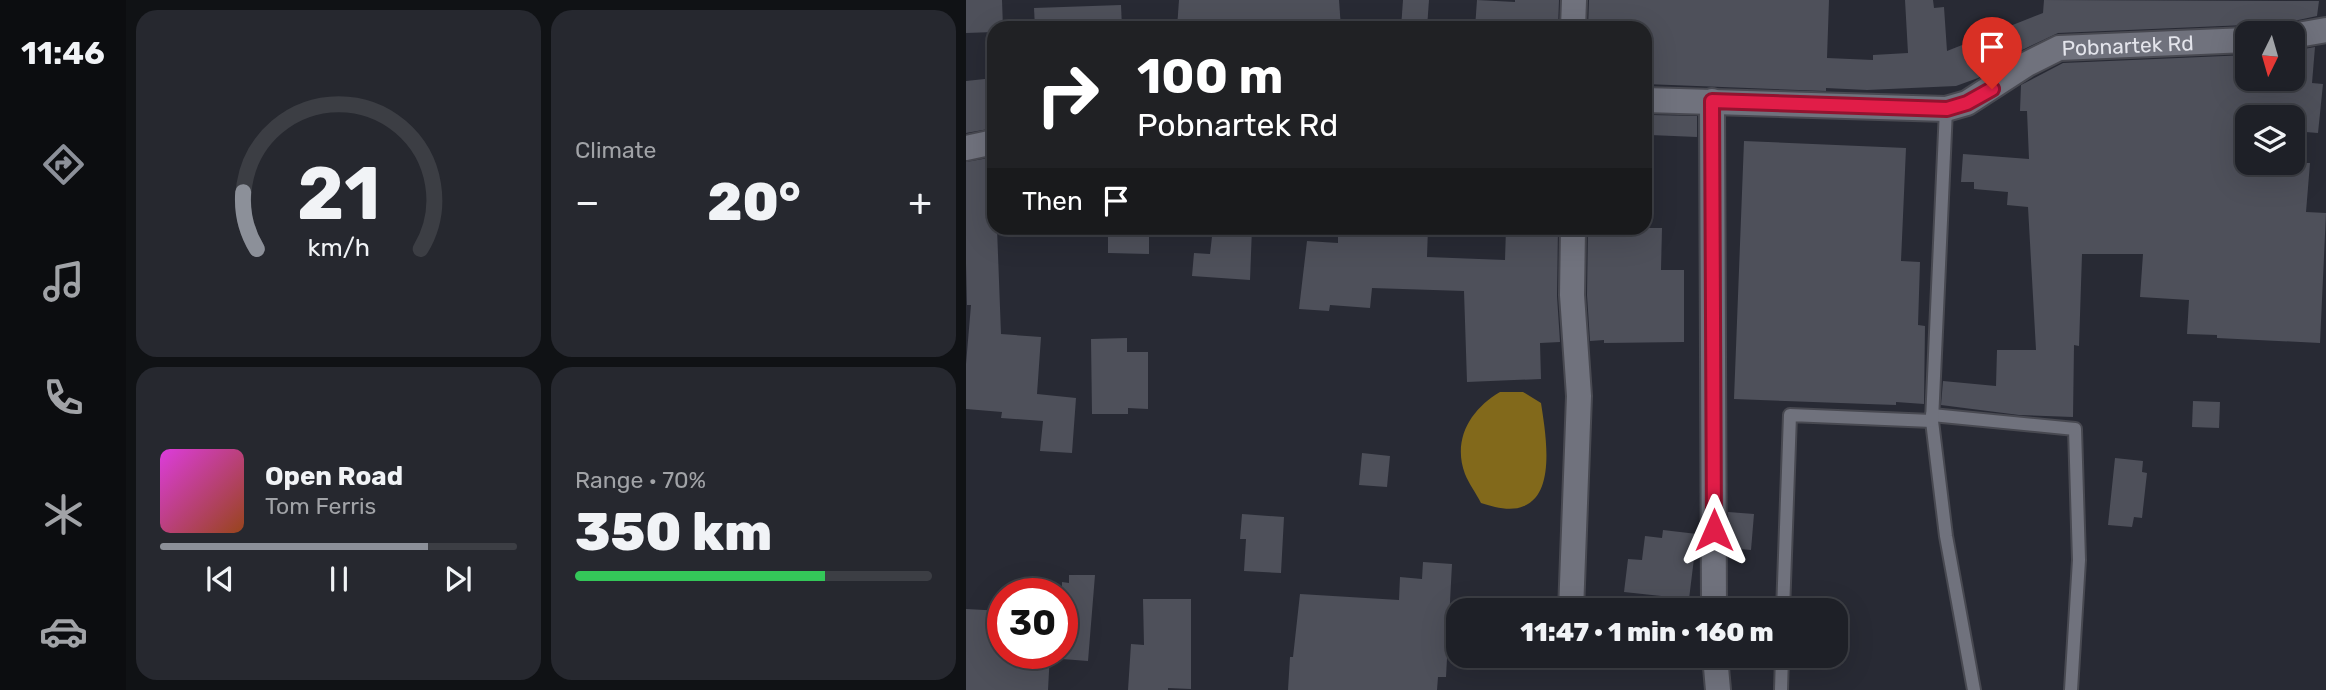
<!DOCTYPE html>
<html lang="en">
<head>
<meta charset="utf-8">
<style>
	body { margin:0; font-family:Rubik,sans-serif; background:#26282f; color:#f1f3f6; height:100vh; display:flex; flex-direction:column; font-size:26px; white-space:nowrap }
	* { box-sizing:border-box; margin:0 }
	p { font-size:23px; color:#a1a3a7 }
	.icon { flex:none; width:38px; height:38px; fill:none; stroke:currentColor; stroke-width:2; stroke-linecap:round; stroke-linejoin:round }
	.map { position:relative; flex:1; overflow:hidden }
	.panel { display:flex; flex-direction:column; gap:10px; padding:10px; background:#101215; width:840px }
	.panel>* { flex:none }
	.top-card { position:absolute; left:21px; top:21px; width:665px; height:214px; border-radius:21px; box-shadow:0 7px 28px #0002,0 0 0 2px #3c3e44; background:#202124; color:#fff; overflow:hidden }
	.needle { width:46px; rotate:185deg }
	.buttons { position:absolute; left:1269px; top:21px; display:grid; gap:14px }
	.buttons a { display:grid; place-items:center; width:70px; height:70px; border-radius:14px; background:#1e2027; box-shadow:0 7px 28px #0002,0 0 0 2px #3c3e44; font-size:35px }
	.speed { position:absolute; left:21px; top:578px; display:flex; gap:14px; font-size:35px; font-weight:700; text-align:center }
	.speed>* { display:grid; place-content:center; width:91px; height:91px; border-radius:50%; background:#1e2027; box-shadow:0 7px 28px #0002,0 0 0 2px #3c3e44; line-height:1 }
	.speed .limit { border:10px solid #d22; background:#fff; color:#111 }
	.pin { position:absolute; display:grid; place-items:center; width:60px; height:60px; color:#fff; margin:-72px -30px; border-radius:50% 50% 50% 0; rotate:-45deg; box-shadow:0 0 7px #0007 }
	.pin .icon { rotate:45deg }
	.me { position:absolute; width:77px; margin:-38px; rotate:0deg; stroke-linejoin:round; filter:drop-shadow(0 0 5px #0008) }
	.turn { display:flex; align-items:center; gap:24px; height:147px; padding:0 35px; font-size:32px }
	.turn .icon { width:91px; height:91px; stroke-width:2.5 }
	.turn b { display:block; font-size:49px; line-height:60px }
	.then { display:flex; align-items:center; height:66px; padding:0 35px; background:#0003; gap:14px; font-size:26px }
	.big { font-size:52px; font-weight:800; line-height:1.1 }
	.panel .card { flex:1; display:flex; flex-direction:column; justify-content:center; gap:10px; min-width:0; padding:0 24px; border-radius:21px; background:#26282f }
	.panel .dial { align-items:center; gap:0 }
	.dial svg { height:182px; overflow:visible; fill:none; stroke:#3c3e44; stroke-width:7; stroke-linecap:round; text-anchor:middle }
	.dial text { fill:#f1f3f6; stroke:none }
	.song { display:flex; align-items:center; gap:21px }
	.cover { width:84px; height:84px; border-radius:10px; background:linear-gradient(135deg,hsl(300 70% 55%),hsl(20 70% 35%)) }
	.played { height:7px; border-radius:4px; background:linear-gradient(90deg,#8c9099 75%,#3c3e44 75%) }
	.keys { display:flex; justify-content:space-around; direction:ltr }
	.heat { display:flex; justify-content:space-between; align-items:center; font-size:38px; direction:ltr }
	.charge { height:10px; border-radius:5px; background:linear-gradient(90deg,#34c759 70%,#3c3e44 0) }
	.panel .tiles { flex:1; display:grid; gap:10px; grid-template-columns:repeat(2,1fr) }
	.trip { position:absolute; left:480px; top:598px; width:402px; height:70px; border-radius:21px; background:#1e2027; box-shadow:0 7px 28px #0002,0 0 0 2px #3c3e44; font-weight:800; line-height:70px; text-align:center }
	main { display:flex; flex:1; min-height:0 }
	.tabs { display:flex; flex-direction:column; width:126px; justify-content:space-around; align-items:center; background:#0c0d10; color:#a1a3a7 }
	.tabs .icon { width:49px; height:49px }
	.tabs .current { color:#8c9099 }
	.tabs b { font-size:32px; color:#f1f3f6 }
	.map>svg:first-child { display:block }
	.water { fill:#82691b }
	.building { fill:#4e505a }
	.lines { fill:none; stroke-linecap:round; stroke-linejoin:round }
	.service-casing { stroke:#484951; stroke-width:16 }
	.minor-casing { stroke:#484951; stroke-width:28 }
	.service { stroke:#70727d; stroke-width:12 }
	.minor { stroke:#70727d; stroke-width:24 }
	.route-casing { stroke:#92132f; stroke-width:18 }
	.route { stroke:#e11d48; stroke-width:12 }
	.labels { text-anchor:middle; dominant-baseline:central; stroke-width:7; stroke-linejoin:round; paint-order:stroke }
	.street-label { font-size:21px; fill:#e3e4eb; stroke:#282a34 }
</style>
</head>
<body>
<main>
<nav class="tabs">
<b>11:46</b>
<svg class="icon current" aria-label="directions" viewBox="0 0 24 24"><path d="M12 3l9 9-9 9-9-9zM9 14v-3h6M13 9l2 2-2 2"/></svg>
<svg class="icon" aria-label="music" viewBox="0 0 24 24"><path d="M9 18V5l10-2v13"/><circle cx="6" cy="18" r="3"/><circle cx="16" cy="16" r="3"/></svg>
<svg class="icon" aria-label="phone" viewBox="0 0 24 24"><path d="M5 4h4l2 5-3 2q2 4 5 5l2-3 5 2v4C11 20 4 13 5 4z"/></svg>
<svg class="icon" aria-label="climate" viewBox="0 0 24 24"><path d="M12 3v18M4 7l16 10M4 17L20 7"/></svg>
<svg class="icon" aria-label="car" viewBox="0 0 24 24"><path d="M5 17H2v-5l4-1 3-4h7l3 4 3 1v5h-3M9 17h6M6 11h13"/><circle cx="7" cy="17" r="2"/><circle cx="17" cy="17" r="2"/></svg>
</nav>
<section class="panel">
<div class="tiles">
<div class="card dial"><svg viewBox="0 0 100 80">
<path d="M14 69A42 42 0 1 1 86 69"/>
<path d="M14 69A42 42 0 0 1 8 44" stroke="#8c9099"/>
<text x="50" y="56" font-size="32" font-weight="700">21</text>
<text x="50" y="72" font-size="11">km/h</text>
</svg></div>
<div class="card"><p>Climate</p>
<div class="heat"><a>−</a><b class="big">20°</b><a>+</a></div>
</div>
<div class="card">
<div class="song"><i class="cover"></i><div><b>Open Road</b><p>Tom Ferris</p></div></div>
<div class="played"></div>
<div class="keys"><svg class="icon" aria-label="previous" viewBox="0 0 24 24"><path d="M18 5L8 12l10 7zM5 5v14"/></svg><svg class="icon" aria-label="pause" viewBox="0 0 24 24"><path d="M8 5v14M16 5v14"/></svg><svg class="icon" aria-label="next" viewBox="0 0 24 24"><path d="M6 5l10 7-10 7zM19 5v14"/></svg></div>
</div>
<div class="card"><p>Range · 70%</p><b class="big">350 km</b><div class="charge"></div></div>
</div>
</section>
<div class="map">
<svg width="1360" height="690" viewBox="0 0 1360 690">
	<rect width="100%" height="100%" fill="#282a34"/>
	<path class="water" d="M534,392H557L575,403C579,430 591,493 558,506C545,512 528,507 515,503C510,493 503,484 499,474C486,439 505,409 534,392Z"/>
	<g class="building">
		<polygon points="0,0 36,0 37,28 28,28 28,32 0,33"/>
		<polygon points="213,0 373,0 375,28 211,28"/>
		<polygon points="437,0 463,0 461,28 435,28"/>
		<polygon points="511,0 549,2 549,0 593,0 592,28 509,28"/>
		<polygon points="623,0 863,0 861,58 907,60 907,55 942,53 939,0 967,0 968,8 978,7 981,51 1077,13 1078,0 1353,1 1351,16 1323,22 1316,25 1312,31 1293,32 1287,27 1280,25 1092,33 1054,51 1012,78 990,86 901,90 860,88 860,91 679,84 679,28 622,28"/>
		<polygon points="155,5 156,28 69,28 68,8"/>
		<polygon points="1349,47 1346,83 1357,84 1352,133 1327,131 1328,117 1281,117 1281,163 1344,163 1340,212 1360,213 1354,343 1251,338 1251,335 1221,334 1223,300 1174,297 1177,254 1116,254 1113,346 1108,345 1107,417 1053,415 975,405 977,381 1030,386 1031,350 1070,350 1062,207 1041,205 1042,192 1008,189 1008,182 995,182 997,154 1063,159 1061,111 1054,111 1055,85 1097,63 1281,55 1281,79 1326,79 1326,51"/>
		<polygon points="28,78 28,128 0,133 0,81"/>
		<polygon points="685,115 731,116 731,137 684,135"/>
		<polygon points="778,141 940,148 935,261 954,262 952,325 959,326 958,404 930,402 930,405 768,399"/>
		<polygon points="28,157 28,228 31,228 35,334 75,337 71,394 110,398 106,453 74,451 77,421 35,418 36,412 0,409 0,364 5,305 1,305 0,264 0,162"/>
		<polygon points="142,228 183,228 183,254 142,253"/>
		<polygon points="247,228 286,228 284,280 226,276 228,253 244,254"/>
		<polygon points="380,228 462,228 461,257 539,260 540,228 592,228 591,296 594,342 574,343 575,379 501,382 498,291 406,288 404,308 364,305 363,311 333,309 341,241 372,243 372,237 379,237"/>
		<polygon points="622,228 696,228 695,270 718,270 718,342 638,343 638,340 624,341 621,295"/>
		<polygon points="161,338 161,352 182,352 182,409 162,408 162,414 126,414 125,339"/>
		<polygon points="1227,401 1254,402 1253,428 1226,427"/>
		<polygon points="396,453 424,456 421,487 393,485"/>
		<polygon points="1149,458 1177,461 1176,472 1181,473 1176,518 1168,517 1166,527 1142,525"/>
		<polygon points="762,512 788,514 785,550 763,548"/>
		<polygon points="276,514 318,517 315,573 278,571 280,539 274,539"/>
		<polygon points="697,530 731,534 723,599 658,592 662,559 676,560 679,536 696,538"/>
		<polygon points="457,562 486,564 480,677 472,677 471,690 322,690 324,657 327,657 334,594 433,600 434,577 456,579"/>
		<polygon points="103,575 129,575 122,661 96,659 96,582 103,583"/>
		<polygon points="177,599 225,599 225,689 202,688 202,690 162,690 165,644 178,645"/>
		<polygon points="0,609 37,611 37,653 84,653 82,690 0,690"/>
	</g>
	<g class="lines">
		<g class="service-casing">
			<g id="service">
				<polyline points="966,415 1109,429 1113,560 1105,690"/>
				<polyline points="966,421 980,536 1008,690"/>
				<polyline points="817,611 824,415 966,421 980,109"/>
				<polyline points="815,690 816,656"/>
			</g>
		</g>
		<g class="minor-casing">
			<g id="minor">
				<polyline points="607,28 608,0"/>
				<polyline points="1326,36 1360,30"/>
				<path id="s1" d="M679,100L980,109L1001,103L1061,64L1093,48L1281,40"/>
				<polyline points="746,101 748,611"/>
				<polyline points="0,148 28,142"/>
				<polyline points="605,611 613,396 606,295 607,228"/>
				<polyline points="749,656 752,690"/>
			</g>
		</g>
		<use href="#service" class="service"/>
		<use href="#minor" class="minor"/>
	</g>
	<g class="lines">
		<g class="route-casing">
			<polyline id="route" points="748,530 746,101 981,109 1001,103 1026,89"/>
		</g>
		<use href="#route" class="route"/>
	</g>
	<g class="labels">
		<g class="street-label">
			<text stroke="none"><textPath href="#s1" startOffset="499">Pobnartek Rd</textPath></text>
		</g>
	</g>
</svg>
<div class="buttons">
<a><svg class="needle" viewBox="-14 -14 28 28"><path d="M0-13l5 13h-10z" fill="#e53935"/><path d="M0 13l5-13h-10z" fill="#a1a3a7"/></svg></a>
<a><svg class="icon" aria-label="layers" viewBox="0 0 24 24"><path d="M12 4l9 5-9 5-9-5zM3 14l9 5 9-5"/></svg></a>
</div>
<div class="speed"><div class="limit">30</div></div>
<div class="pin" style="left:1026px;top:89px;background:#d93025"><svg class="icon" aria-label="arrive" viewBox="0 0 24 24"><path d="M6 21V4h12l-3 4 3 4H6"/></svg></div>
<svg class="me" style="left:748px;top:530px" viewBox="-20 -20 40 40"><path d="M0-17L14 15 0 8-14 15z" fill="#e11d48" stroke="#fff" stroke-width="4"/></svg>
<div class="trip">11:47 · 1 min · 160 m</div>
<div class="top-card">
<div class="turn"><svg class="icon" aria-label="right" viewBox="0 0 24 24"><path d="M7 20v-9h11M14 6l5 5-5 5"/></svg><div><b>100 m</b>Pobnartek Rd</div></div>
<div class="then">Then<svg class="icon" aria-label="arrive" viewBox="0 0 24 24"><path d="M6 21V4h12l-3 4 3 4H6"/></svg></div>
</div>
</div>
</main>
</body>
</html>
